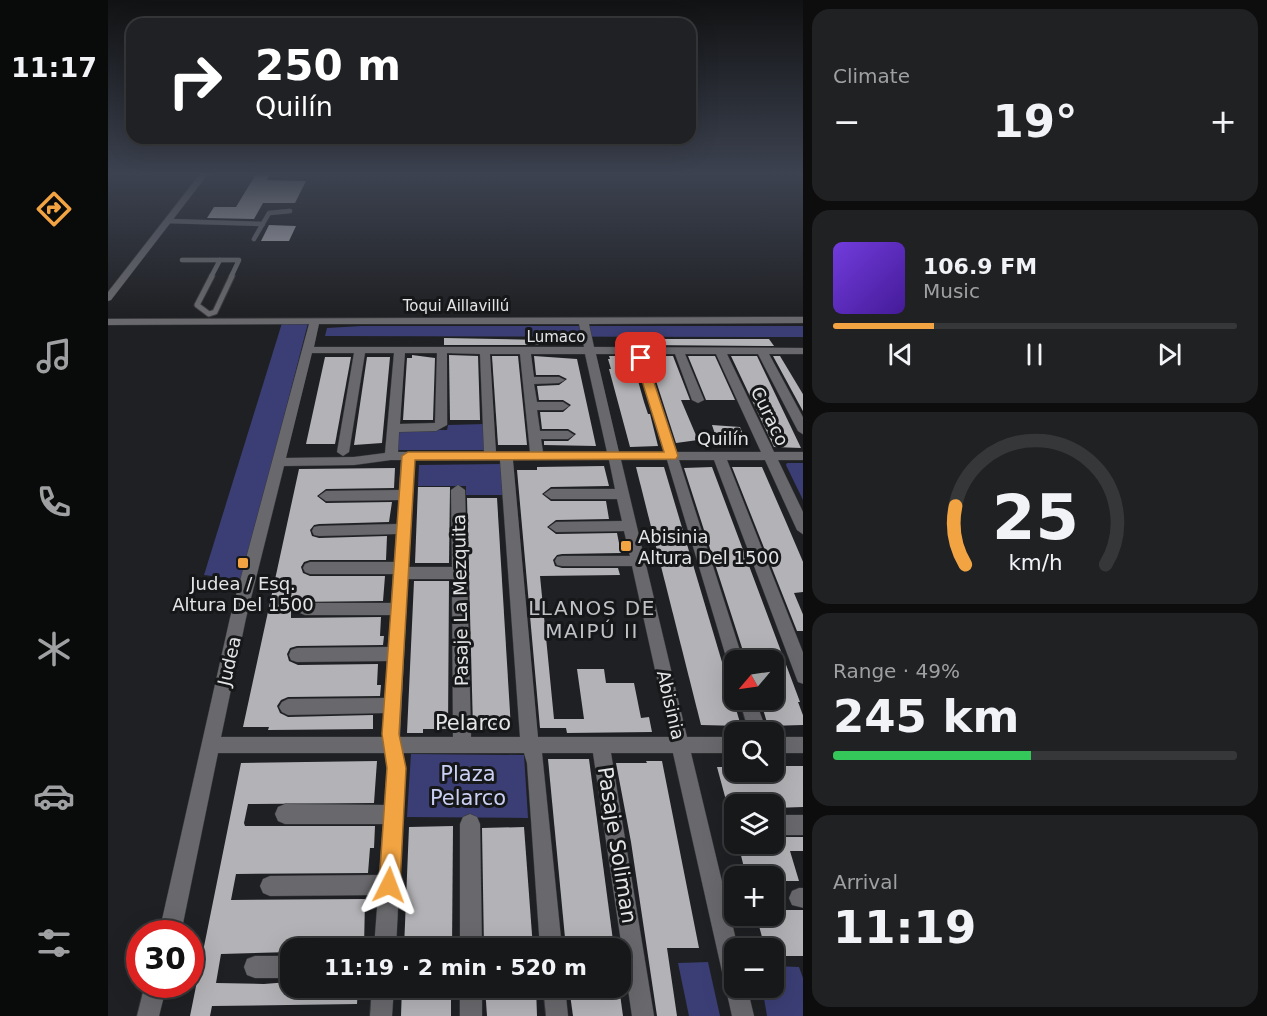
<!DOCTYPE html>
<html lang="en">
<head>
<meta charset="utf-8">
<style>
	body { margin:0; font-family:"DejaVu Sans",sans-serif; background:#202123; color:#f1f3f6; height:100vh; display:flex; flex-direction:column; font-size:22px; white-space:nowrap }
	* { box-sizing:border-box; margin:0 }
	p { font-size:20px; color:#9ea0a2 }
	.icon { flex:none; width:33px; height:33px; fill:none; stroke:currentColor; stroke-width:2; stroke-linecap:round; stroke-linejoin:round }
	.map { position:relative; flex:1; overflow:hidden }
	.drawer { display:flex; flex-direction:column; gap:9px; padding:9px; background:#0d0d0e; width:464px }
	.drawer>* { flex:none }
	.hud { position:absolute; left:18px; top:18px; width:570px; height:126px; border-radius:18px; box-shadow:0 6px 24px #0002,0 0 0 2px #363739; background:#202124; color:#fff; overflow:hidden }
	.needle { width:39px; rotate:241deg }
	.tools { position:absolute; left:616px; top:650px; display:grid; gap:12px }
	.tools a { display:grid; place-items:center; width:60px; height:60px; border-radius:12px; background:#17181a; box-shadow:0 6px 24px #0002,0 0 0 2px #363739; font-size:30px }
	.speed { position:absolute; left:18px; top:920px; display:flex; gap:12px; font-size:30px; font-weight:700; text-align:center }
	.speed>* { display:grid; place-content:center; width:78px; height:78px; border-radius:50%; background:#17181a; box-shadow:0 6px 24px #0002,0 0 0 2px #363739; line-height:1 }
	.speed .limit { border:9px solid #d22; background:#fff; color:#111 }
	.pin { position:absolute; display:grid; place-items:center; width:51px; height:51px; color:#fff; margin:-26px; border-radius:12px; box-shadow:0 3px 9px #0006 }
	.me { position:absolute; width:66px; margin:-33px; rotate:3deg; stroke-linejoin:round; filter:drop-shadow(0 0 4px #0008) }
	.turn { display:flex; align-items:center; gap:21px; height:126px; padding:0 30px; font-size:27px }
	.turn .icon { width:78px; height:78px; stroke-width:2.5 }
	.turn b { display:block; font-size:42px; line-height:51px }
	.big { font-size:45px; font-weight:600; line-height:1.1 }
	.drawer .tile { flex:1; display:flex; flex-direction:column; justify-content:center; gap:9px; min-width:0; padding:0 21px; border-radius:18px; background:#202123 }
	.drawer .dial { align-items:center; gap:0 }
	.dial svg { height:156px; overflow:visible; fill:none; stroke:#363739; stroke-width:7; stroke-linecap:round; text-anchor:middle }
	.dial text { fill:#f1f3f6; stroke:none }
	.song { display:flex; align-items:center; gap:18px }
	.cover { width:72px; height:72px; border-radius:9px; background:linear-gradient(135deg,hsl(260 70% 55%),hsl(260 70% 35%)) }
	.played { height:6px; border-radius:3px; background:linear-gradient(90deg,#f3a442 25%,#363739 25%) }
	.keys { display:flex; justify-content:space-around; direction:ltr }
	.heat { display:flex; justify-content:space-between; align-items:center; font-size:33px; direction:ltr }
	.charge { height:9px; border-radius:4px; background:linear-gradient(90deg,#34c759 49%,#363739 0) }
	.trip { position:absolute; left:172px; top:938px; width:351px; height:60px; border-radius:18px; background:#17181a; box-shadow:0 6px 24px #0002,0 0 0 2px #363739; font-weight:600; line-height:60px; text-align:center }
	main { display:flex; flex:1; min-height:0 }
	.tabs { display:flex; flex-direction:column; width:108px; justify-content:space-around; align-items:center; background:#090a0a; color:#9ea0a2 }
	.tabs .icon { width:42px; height:42px }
	.tabs .on { color:#f3a442 }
	.tabs b { font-size:27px; color:#f1f3f6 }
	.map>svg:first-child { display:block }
	.green { fill:#3b3e74 }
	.building { fill:#b3b3b7 }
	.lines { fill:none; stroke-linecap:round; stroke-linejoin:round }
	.lane-far1-casing { stroke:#393a3c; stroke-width:5 }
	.lane-casing { stroke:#393a3c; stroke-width:7 }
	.street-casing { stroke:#393a3c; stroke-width:1 }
	.lane-far1 { stroke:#69696d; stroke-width:4.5 }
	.lane { stroke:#69696d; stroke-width:5 }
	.street { fill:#69696d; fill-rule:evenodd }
	.route { fill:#f3a442; stroke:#9e6b2b; stroke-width:1.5 }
	.poi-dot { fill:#f3a442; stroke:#161719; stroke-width:2 }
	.labels { text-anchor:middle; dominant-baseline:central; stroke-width:6; stroke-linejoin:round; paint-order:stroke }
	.far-street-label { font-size:15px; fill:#e4e5e7; stroke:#161719 }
	.street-label { font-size:18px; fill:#e4e5e7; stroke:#161719 }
	.poi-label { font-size:18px; fill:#e4e5e7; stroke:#161719; text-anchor:start }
	.neighbourhood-label { font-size:20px; letter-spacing:1.5px; fill:#c0c1c5; stroke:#161719 }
	.near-street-label { font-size:21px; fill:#e4e5e7; stroke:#161719 }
	.near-park-label { font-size:21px; fill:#cad0f4; stroke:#161719 }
</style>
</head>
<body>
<main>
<nav class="tabs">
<b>11:17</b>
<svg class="icon on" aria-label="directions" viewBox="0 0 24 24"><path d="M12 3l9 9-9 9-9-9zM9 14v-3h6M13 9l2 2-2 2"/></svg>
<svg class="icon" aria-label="music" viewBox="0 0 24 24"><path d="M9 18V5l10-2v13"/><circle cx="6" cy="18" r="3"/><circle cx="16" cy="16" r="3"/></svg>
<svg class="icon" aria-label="phone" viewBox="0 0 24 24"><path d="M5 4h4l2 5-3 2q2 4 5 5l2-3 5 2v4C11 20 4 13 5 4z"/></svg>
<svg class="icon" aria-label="climate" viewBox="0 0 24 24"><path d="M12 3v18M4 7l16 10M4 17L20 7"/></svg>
<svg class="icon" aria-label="car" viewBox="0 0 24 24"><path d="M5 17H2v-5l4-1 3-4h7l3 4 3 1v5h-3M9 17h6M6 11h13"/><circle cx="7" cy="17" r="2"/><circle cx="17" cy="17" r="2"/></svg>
<svg class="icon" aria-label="filters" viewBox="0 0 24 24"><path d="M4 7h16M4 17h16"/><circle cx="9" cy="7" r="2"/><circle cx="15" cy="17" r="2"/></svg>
</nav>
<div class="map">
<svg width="696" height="1016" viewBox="0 0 696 1016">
	<rect width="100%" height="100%" fill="#1f2023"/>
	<g class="green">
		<polygon points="174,323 200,323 134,580 96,575"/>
		<polygon points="253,326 696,326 695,337 217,336 219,328"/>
		<polygon points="377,424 378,450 288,450 289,430 339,430 340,425"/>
		<polygon points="679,463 695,463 695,500 678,465"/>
		<polygon points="395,464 398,495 358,495 358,486 310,486 311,465"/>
		<polygon points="303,754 416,755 420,818 299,817"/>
		<polygon points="600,962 612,1016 581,1016 570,963"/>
		<polygon points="666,966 691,967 695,978 695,1016 659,1016 654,987 666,987"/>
	</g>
	<g class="building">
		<polygon points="148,174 162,174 159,180 198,181 187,203 155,203 146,219 99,218 106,207 128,207"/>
		<polygon points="161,225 188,226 181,241 153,241"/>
		<polygon points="336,338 434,340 435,345 336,345"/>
		<polygon points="558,339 661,339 666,346 536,345 534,340"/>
		<polygon points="304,355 327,358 325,420 295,420 299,358 304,358"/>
		<polygon points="341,355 370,356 372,420 342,420"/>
		<polygon points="384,356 410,356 419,445 390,445"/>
		<polygon points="426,356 469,359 488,446 436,445 436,441 460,441 468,434 460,429 434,429 432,412 455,412 463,405 455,400 431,400 429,386 451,385 459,379 451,375 428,375"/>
		<polygon points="501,356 523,356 536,402 540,414 542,414 550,446 522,447 501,369 503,369 500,359 502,359"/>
		<polygon points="540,356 565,356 582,400 573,400 590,440 568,443"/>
		<polygon points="580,356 607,356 627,400 598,400"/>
		<polygon points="623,356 649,356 693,448 666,447"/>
		<polygon points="665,356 672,356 696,396 696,413"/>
		<polygon points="217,357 243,357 227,444 198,444"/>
		<polygon points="259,357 282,357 274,443 246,445"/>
		<polygon points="604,425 632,427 636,437 608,437"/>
		<polygon points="496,466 501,486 443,487 434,494 443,501 498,501 501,519 448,520 439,527 448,534 509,533 513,553 454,554 449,555 445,560 447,566 454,568 510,568 512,575 432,576 446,719 476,719 469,669 496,669 498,683 526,683 533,718 541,717 544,732 459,733 458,728 432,728 409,470 429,470 429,467"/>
		<polygon points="528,467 556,467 633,726 593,725"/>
		<polygon points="604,467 692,702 690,702 696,718 696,725 660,726 652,699 666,699 666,654 636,654 576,468"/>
		<polygon points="624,467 654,467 678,522 696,564 696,592 686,593 696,617 696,631 689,631"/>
		<polygon points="287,468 286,488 218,489 209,496 218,503 284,502 281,522 211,524 206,525 202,530 204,536 211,538 279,536 278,560 202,560 196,562 193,567 195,573 202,576 277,576 275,601 183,602 183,618 273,617 272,636 276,636 275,645 189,646 182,648 179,654 181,661 190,665 270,664 269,685 273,685 272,696 180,697 173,700 169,706 172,713 180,717 265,715 265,729 160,730 161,727 135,727 191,469"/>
		<polygon points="310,487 342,487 341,563 307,563"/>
		<polygon points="359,498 389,498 403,729 365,728"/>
		<polygon points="306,581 341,581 340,729 315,729 315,733 299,733"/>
		<polygon points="440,759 481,759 506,948 458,948"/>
		<polygon points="269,761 266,803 140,804 136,823 137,826 267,826 266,848 262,848 260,873 128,874 123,900 257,899 256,948 183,948 183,952 113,954 108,983 156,984 181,982 180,987 250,987 249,1004 104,1006 102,1016 82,1016 133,763"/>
		<polygon points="538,761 554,761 591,948 559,948 569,1016 549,1016 523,842 508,763 539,763"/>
		<polygon points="666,766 696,766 696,807 666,808 666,804 619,804 609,767 625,767 626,771 668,771"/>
		<polygon points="345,826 344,948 296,948 301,827"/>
		<polygon points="416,827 425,948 376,948 374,828"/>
		<polygon points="666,834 674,837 696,837 696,851 682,851 691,881 669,881 668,876 638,876 630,843 666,843"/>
		<polygon points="676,910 696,910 696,956 666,956 666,948 657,948 648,915 678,915"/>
		<polygon points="294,987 343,987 343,1016 293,1016"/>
		<polygon points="377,987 428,987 429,1016 379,1016"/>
		<polygon points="461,987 511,987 515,1016 465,1016"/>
	</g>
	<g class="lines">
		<g class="lane-far1-casing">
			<g id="lane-far1">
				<polyline points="60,221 155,224"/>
				<polyline points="146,239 161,213 182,211"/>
				<polyline points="74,260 112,260"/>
				<polyline points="112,260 131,260 123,277"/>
				<polyline points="103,277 112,260"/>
			</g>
		</g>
		<g class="lane-casing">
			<polyline id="lane" points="104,276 89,305 101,314 107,312 124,276"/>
		</g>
		<g class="street-casing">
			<g id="street">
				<polygon points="92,174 100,174 3,300 0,301 0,292"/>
				<path d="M696,317V323L481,324L486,347L696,348V354H661L696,419V435L690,431L650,354H619L666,452H696V460H670L696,514V535L689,530L657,460H619L696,655V684L690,682L688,677L606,460H571L635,660H627V667L621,665L619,660L559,460H513L579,737H627V753H583L630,948H627V987H639L646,1016H624L565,753H503L546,1016H524L485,753H434L454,948H432L419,763L416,753H295L297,768L288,948H266L270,895L162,896L155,893L152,886L155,879L162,876L271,875L275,824H177L170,821L167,814L170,807L177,804L276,805L279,768L277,753H110L73,933H51L122,618L201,324L0,325V319ZM211,324H471L476,347H206ZM204,353H246L229,452L235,456L241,452L257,353H286L277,453L246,457L178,458ZM297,353H329L327,423L292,424ZM339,353L372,354L376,452H290L291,432L328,431L339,425ZM382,354H412L422,452H388ZM423,354H477L499,452H435L433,439H460L466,435L460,431H432L429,410H455L461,406L455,402H429L426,384L451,383L457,380L451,377H426ZM488,354H527L556,452H511ZM537,354H567L584,400L590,403L596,400L577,354H608L653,452H569ZM283,460H293L291,490L218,491L211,496L218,501L291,500L289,524L211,526L206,527L204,531L206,535L211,536L288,534L286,562H202L197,564L195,568L197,572L202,574H285L283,603H197L192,605L189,609L192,613L197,615H283L280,647L189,648L183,650L181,655L183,660L189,662L279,661L277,698L180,699L174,702L171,707L174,712L180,715L276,713L275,737H113L138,618L176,466L246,465ZM306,460H392L412,737H363L357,490L350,485L343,490L344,567H300ZM405,460H501L507,489H443L436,494L443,499H509L514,521L448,522L441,527L448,532L516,531L522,556H454L449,557L447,561L449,565L454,566H524L562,737H430ZM300,579H344L345,737H292Z"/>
				<polygon points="631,699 647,699 659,732 641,732"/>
				<rect x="666" y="737" width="30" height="16"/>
				<polygon points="362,814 369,817 372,824 374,948 352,948 352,824 355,817"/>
				<polygon points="674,815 696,815 696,835 674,835 667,832 666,821"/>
				<polygon points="691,888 696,888 696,908 684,905 681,898 684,891"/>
				<polygon points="147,956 183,956 183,978 147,978 139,975 136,967 139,959"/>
				<polygon points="37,984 59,984 51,1016 29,1016"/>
				<polygon points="264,987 286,987 284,1016 262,1016"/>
				<rect x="352" y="987" width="22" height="29"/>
				<polygon points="435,987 457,987 460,1016 438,1016"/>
			</g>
		</g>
		<use href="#lane-far1" class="lane-far1"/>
		<use href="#lane" class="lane"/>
		<use href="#street" class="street"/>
	</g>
	<linearGradient id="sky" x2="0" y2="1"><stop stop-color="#111213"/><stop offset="0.55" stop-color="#3c4250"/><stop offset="1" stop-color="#3c4250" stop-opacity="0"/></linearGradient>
	<rect width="696" height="316" fill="url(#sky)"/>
	<polygon class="route" points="533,355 538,358 570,456 568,459 307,460 291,734 298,768 292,885 289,892 281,895 274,892 271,885 279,768 274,734 294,456 300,452 556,452 527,358"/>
	<g class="poi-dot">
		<rect x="512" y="540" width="12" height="12" rx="3"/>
		<rect x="129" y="557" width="12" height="12" rx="3"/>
	</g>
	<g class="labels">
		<g class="far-street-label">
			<text x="348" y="306">Toqui Aillavillú</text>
			<text x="448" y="337">Lumaco</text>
		</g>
		<g class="street-label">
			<text transform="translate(662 416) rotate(64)">Curaco</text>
			<text x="615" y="438">Quilín</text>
			<text transform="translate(352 600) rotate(-91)">Pasaje La Mezquita</text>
			<text transform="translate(121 661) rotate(-77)">Judea</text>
			<text transform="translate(563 705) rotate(77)">Abisinia</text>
		</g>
		<g class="poi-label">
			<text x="530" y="536">Abisinia<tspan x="530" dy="21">Altura Del 1500</tspan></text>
			<text x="135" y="583" text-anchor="middle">Judea / Esq.<tspan x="135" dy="21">Altura Del 1500</tspan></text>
		</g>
		<g class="neighbourhood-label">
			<text x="484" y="608">LLANOS DE<tspan x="484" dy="23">MAIPÚ II</tspan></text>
		</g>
		<g class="near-street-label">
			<text x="365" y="723">Pelarco</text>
			<text transform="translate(509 845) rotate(81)">Pasaje Soliman</text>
		</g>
		<g class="near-park-label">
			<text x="360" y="774">Plaza<tspan x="360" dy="24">Pelarco</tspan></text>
		</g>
	</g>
</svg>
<div class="tools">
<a><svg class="needle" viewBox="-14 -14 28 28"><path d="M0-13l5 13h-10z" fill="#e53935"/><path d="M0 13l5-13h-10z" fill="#9ea0a2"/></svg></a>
<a><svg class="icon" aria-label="search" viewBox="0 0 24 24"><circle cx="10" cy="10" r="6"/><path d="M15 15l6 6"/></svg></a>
<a><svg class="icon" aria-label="layers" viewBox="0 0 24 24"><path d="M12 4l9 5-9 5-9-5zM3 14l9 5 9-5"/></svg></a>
<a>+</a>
<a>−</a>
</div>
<div class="speed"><div class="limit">30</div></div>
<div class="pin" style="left:533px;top:358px;background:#d93025"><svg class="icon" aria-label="arrive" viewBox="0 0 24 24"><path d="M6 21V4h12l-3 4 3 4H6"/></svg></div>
<svg class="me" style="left:281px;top:885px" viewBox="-20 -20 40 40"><path d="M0-17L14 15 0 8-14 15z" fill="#f3a442" stroke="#fff" stroke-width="4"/></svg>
<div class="trip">11:19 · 2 min · 520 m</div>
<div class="hud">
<div class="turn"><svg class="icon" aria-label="right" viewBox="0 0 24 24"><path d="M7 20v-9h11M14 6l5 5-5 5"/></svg><div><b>250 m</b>Quilín</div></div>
</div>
</div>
<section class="drawer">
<div class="tile"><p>Climate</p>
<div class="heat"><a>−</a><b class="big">19°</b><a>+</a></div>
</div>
<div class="tile">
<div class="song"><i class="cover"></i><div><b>106.9 FM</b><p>Music</p></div></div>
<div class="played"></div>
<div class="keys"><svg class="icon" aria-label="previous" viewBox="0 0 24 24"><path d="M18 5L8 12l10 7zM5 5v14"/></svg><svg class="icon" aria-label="pause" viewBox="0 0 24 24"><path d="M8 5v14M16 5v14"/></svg><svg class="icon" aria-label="next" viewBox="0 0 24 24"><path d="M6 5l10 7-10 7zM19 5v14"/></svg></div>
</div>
<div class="tile dial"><svg viewBox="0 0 100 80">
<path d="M14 69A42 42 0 1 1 86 69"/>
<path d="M14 69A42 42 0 0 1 9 39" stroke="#f3a442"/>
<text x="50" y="56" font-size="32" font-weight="700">25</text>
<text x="50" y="72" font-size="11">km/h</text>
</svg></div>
<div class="tile"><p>Range · 49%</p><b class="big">245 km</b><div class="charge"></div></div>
<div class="tile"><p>Arrival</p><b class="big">11:19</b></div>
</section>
</main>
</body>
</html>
